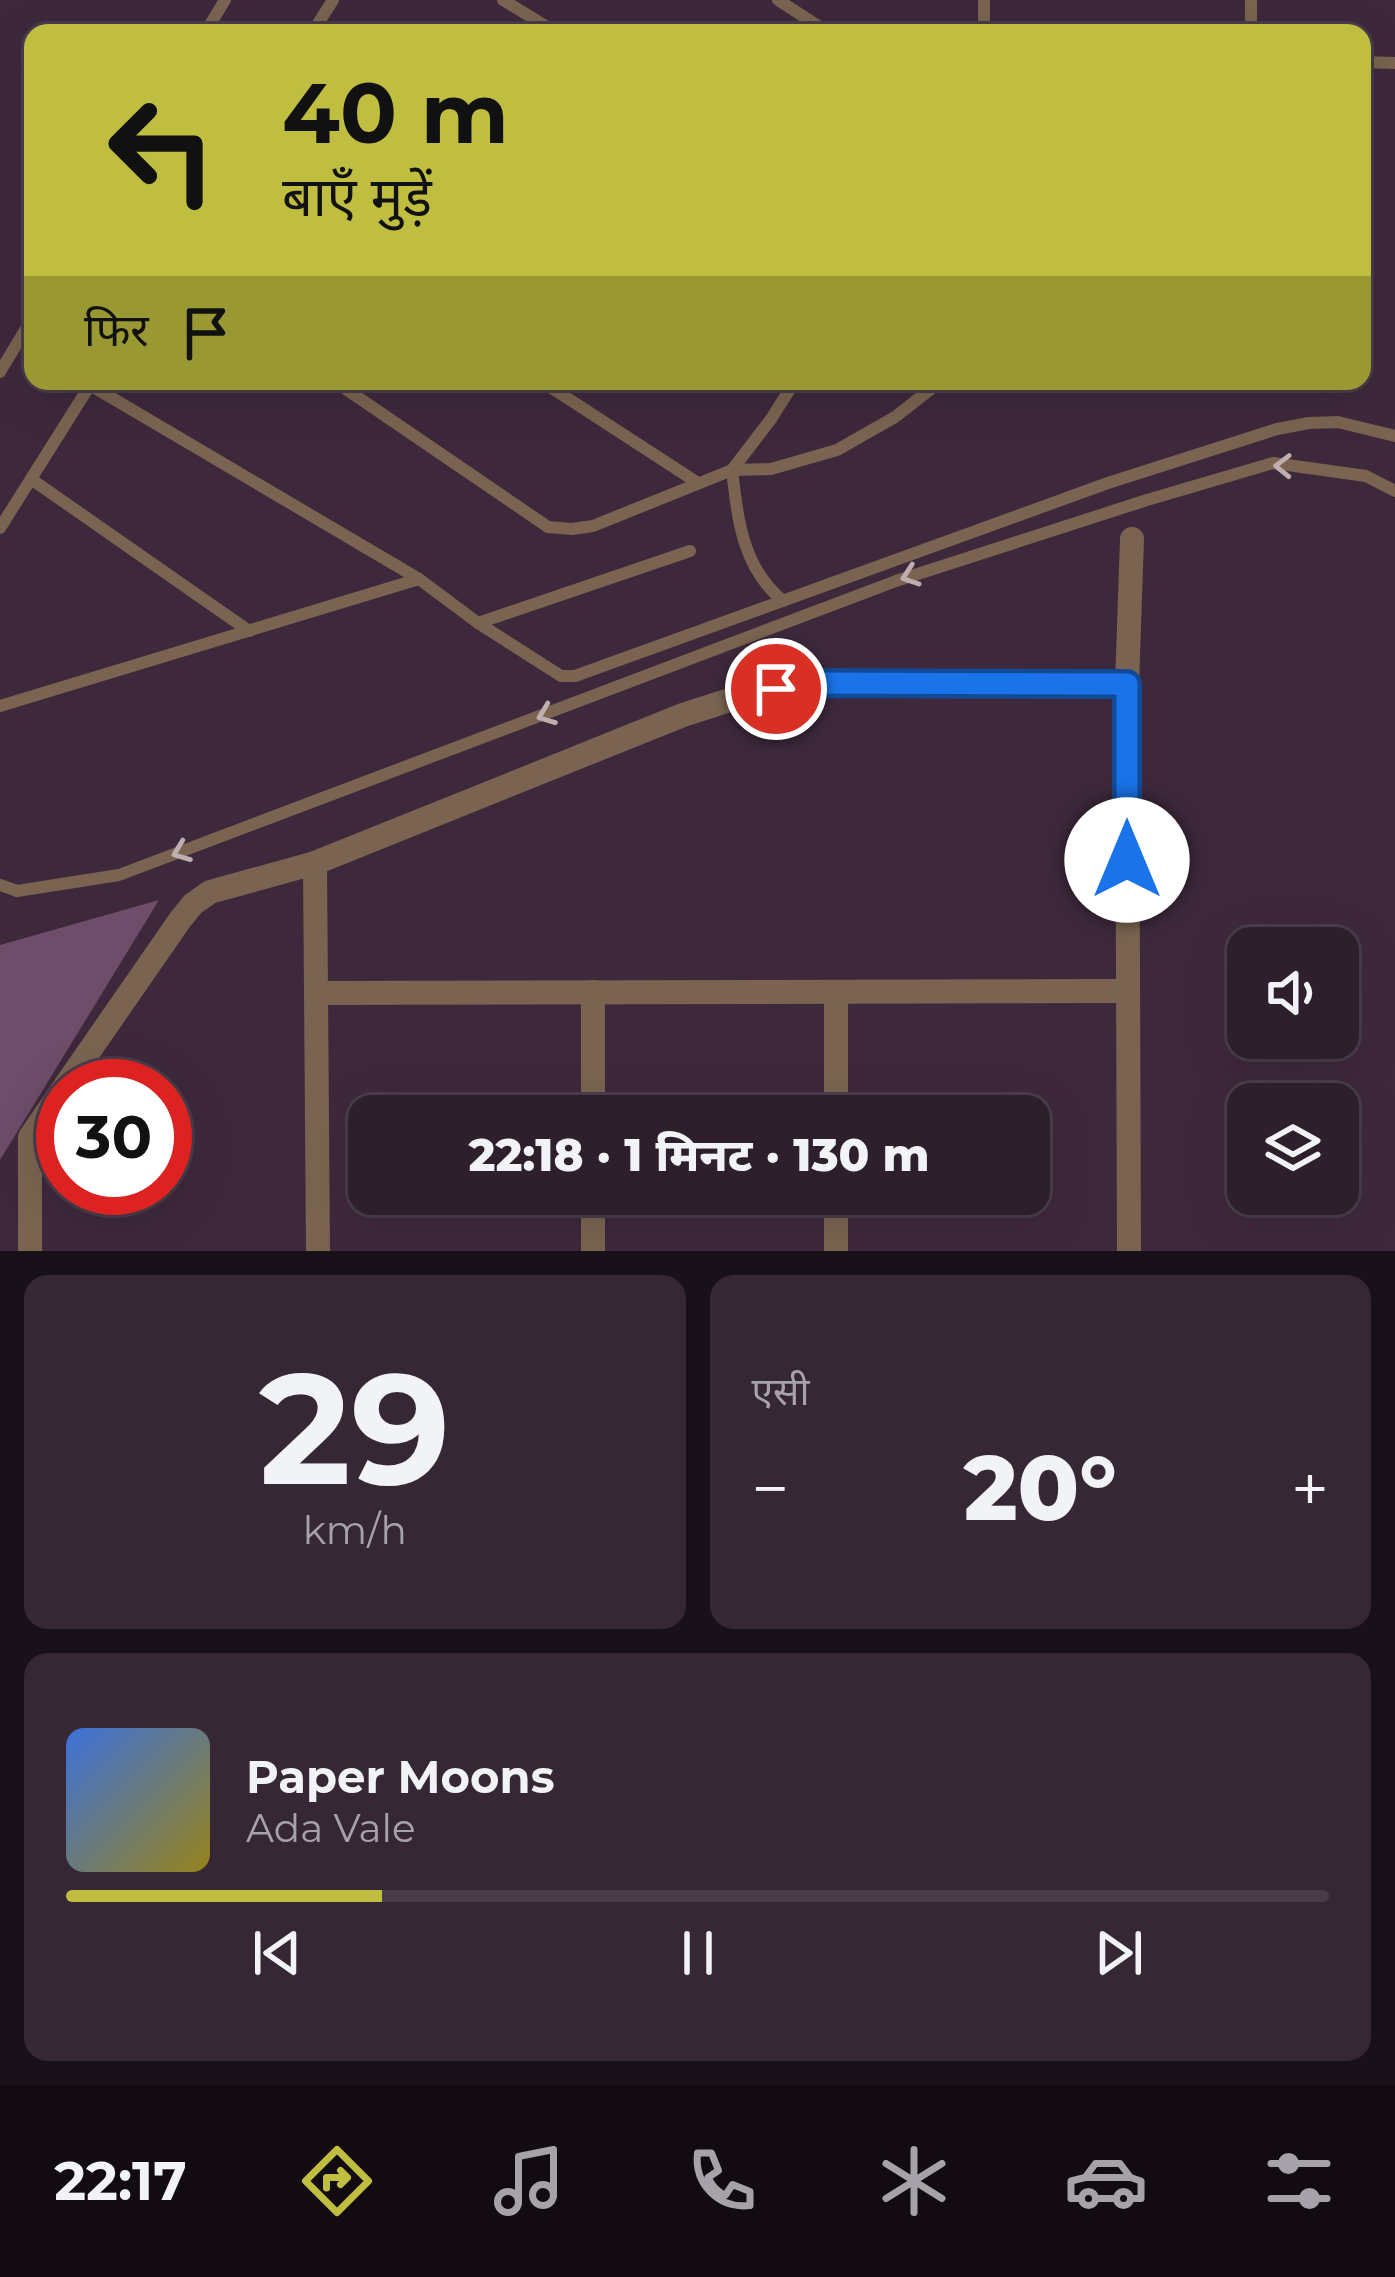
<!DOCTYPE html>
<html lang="hi">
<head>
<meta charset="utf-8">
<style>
	body { margin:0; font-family:Montserrat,"Noto Sans Devanagari",sans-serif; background:#362735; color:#f1f3f6; height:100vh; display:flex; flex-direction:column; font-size:45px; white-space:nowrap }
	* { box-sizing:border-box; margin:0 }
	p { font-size:39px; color:#a7a2aa }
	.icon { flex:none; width:66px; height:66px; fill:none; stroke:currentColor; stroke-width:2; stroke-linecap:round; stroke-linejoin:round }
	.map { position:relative; height:1251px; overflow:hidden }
	.sheet { display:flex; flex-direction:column; gap:24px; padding:24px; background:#191119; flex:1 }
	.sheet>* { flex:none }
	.top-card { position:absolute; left:24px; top:24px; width:1347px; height:366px; border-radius:24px; box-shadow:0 12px 48px #0002,0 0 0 3px #493d49; background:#c0be40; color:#111; overflow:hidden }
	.controls { position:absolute; left:1227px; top:927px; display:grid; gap:24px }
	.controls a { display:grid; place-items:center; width:132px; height:132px; border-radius:24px; background:#2e1f2d; box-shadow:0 12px 48px #0002,0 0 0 3px #493d49; font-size:60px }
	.speed { position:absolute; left:36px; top:1059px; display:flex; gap:24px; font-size:60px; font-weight:700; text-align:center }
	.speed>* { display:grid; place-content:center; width:156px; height:156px; border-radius:50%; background:#2e1f2d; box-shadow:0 12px 48px #0002,0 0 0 3px #493d49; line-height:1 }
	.speed .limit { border:18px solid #d22; background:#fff; color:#111 }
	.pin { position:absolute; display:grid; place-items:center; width:102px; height:102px; color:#fff; margin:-51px; border:6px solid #fff; border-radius:50%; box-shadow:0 3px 12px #0007 }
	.me { position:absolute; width:132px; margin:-66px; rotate:0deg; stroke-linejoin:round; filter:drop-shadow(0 0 9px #0008) }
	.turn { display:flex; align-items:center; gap:42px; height:252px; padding:0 60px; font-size:54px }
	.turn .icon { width:156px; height:156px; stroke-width:2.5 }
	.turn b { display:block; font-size:84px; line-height:102px }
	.then { display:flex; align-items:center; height:114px; padding:0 60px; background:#0003; gap:24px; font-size:45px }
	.big { font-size:90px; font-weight:800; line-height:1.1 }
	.sheet .widget { flex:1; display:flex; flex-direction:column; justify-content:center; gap:18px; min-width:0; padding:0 42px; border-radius:24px; background:#362735 }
	.sheet .dial { align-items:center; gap:0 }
	.dial b { font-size:156px; line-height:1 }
	.song { display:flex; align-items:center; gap:36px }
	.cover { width:144px; height:144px; border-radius:18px; background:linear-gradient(135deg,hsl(220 70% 55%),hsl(50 70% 35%)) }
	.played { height:12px; border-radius:6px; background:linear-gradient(90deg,#c0be40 25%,#493d49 25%) }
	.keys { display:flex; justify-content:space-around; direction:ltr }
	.heat { display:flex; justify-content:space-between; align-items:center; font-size:66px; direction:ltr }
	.sheet .tiles { flex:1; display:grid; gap:24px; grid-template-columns:1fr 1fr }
	.widget:last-child { grid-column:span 2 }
	.trip { position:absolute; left:348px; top:1095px; width:702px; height:120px; border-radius:24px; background:#2e1f2d; box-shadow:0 12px 48px #0002,0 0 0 3px #493d49; font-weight:800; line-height:120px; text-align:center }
	.menu { display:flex; height:192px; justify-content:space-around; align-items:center; background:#120c12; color:#a7a2aa }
	.menu .icon { width:84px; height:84px }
	.menu .active { color:#c0be40 }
	.menu b { font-size:54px; color:#f1f3f6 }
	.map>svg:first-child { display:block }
	.green { fill:#6d4d6a }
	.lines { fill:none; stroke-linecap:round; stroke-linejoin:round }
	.service { stroke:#7a6451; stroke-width:12 }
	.minor { stroke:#7a6451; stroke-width:24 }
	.oneway { stroke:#bfaeaf }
	.route-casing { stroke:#114b97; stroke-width:30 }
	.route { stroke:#1a73e8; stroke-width:21 }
</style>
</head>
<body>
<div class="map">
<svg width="1395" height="1251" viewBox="0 0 1395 1251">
	<rect width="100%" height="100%" fill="#3e293c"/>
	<polygon class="green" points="159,900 0,1160 0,945"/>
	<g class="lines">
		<g class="service">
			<polyline points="503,0 557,33"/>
			<polyline points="778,0 829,33"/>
			<polyline points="984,0 984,33"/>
			<polyline points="1251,0 1251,33"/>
			<polyline points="205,33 225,0"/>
			<polyline points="312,33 333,0"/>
			<polyline points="1362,62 1395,63"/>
			<polyline points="0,372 33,317"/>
			<polyline points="334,381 548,527 572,529 593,526 732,470 771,469 837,450 895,417 941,381"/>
			<polyline points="541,381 698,483"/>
			<polyline points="90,385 419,579 478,623 561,676 575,676 1108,483 1277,429 1309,423 1338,422 1395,436"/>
			<polyline points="31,479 249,631"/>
			<polyline points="0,528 92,382"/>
			<path d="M783,601C742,567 738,520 732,470L771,419L795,381"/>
			<polyline points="478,623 690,551"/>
			<polyline points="0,706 419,579"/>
			<polyline points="0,885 17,891 119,875 896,581 1147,500 1273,463 1366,476 1395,491"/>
		</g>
		<g class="minor">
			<polyline points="315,863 318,1251"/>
			<polyline points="593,992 593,1116"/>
			<polyline points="836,992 836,1116"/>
			<polyline points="316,993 1127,991"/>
			<polyline points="65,1086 180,920 193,904 210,892 315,863 683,715 745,695 808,683 1127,684"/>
			<polyline points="593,1194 593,1251"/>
			<polyline points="836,1194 836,1251"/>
			<polyline points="30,1251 30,1137 63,1089"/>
			<polyline points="1129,1251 1127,684 1132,539"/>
		</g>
	</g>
	<defs><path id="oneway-chevron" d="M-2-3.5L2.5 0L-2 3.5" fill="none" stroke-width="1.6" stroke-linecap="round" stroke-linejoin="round" transform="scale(3)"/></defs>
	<g class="oneway">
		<use href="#oneway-chevron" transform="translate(1283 466) rotate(-179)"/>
		<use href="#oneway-chevron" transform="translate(910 576) rotate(161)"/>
		<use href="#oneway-chevron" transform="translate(546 715) rotate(159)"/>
		<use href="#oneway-chevron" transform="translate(181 852) rotate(159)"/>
	</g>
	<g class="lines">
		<g class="route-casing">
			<polyline id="route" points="776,689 808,683 1127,684 1127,860"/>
		</g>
		<use href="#route" class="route"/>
	</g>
</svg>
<div class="controls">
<a><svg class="icon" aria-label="sound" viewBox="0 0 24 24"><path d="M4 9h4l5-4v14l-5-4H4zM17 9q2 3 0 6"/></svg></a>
<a><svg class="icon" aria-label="layers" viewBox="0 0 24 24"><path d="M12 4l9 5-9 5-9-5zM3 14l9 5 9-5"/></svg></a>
</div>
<div class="speed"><div class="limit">30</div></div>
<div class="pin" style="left:776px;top:689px;background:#d93025"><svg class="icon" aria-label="arrive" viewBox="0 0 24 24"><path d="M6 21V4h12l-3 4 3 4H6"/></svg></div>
<svg class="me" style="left:1127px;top:860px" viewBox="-20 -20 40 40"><circle r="19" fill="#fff"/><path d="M0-13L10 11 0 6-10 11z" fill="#1a73e8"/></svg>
<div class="trip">22:18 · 1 मिनट · 130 m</div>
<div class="top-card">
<div class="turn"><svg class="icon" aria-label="left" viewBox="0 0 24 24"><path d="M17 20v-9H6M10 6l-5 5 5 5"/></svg><div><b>40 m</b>बाएँ मुड़ें</div></div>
<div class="then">फिर<svg class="icon" aria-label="arrive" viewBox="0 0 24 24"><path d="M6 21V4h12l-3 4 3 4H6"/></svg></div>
</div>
</div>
<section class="sheet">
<div class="tiles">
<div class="widget dial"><b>29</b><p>km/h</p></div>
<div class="widget"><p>एसी</p>
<div class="heat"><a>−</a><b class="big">20°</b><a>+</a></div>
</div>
<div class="widget">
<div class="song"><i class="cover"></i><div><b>Paper Moons</b><p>Ada Vale</p></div></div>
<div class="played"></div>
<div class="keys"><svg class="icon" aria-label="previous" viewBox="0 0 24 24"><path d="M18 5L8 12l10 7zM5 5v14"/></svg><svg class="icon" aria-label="pause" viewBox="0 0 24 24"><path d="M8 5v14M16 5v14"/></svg><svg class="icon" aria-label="next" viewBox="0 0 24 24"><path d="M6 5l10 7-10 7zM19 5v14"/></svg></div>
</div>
</div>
</section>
<nav class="menu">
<b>22:17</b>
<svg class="icon active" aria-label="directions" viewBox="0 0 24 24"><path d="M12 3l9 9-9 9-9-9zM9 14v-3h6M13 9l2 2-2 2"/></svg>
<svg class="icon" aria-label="music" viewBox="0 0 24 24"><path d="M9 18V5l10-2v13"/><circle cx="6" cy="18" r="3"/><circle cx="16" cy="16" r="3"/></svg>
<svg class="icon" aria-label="phone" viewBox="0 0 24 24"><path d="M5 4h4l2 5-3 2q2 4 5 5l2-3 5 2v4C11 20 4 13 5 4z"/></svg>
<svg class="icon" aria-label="climate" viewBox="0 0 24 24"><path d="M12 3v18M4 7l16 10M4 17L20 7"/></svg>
<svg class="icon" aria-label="car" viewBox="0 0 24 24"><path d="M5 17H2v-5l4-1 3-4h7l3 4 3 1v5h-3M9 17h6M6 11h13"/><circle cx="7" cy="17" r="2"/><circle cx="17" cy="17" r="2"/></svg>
<svg class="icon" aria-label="filters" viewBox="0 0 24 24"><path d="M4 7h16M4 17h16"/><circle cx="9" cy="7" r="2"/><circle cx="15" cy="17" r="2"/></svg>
</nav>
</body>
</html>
